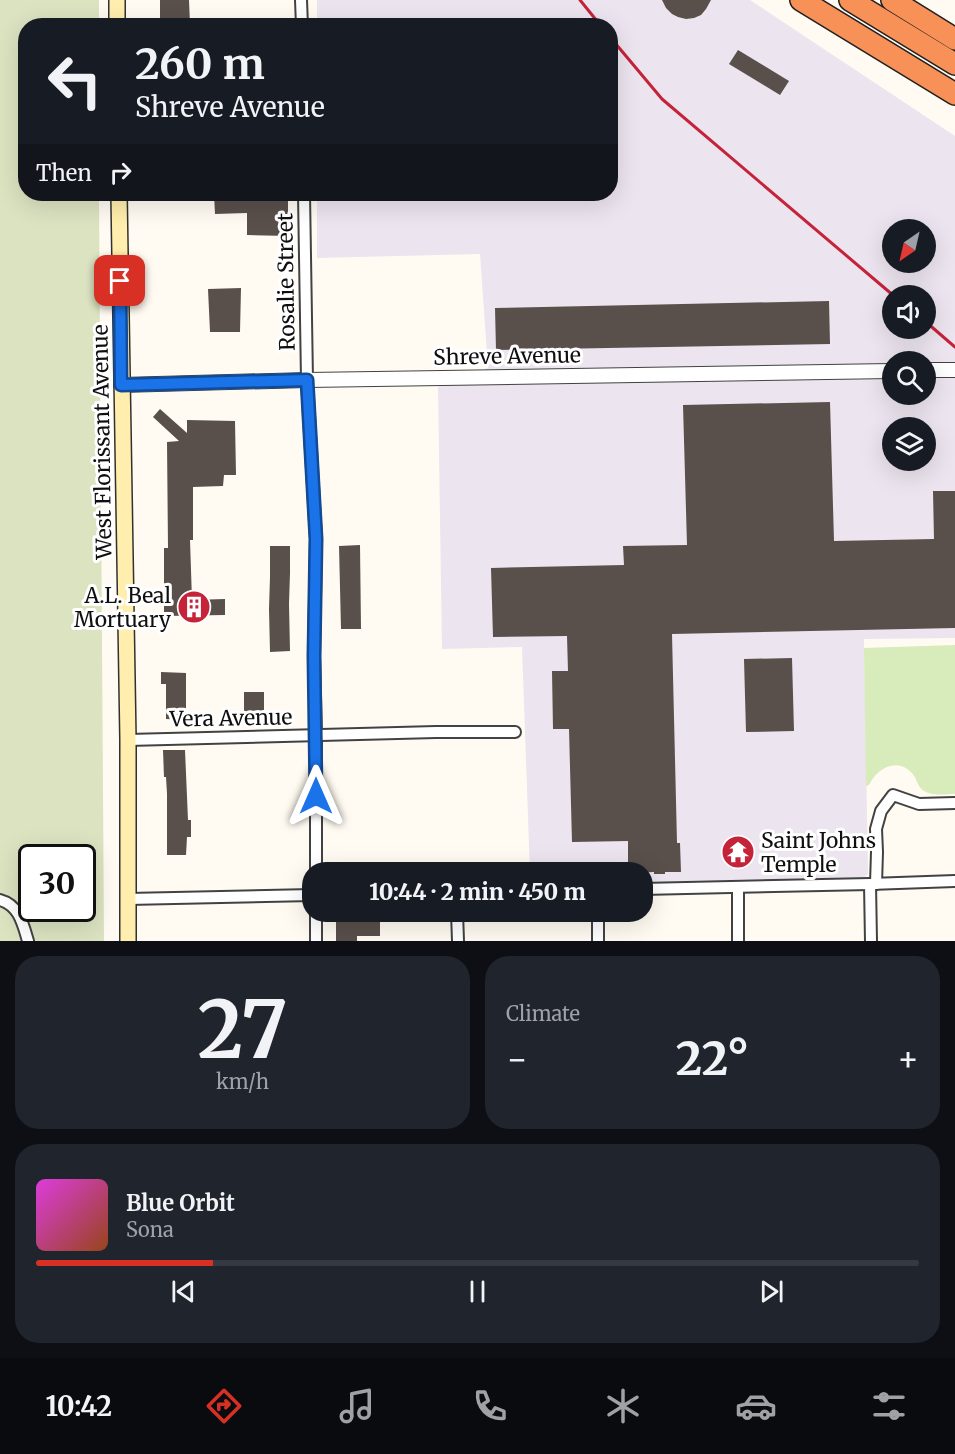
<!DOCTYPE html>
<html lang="en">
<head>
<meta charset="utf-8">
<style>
	body { margin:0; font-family:Merriweather,serif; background:#20242c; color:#f1f3f6; height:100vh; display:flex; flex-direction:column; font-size:22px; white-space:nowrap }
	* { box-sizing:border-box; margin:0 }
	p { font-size:20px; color:#9ea1a6 }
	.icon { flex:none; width:33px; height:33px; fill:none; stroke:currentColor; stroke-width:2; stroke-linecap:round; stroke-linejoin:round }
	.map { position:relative; height:941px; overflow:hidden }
	.drawer { display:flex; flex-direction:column; gap:15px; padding:15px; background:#0d0f14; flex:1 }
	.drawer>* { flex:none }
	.top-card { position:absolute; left:18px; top:18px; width:600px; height:183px; border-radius:24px; box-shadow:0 6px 24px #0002; background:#171b24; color:#f1f3f6; overflow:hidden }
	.needle { width:39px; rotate:214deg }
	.controls { position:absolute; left:882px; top:219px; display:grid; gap:12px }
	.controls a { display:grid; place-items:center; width:54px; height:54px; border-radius:50%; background:#171b24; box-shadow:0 6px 24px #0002; font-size:30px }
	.speed { position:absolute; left:18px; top:844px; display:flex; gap:12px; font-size:30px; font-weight:700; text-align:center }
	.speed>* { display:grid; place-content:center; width:78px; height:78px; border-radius:50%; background:#171b24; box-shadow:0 6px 24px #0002; line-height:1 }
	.speed .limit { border:3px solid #111; border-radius:9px; background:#fff; color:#111 }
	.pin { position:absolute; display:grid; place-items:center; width:51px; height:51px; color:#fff; margin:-26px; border-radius:12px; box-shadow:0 3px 9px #0006 }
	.me { position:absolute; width:66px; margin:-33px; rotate:0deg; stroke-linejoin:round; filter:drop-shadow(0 0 4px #0008) }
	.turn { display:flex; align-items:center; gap:21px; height:126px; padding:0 18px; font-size:27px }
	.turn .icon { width:78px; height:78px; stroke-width:2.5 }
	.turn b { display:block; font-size:42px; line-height:51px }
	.then { display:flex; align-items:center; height:57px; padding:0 18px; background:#0003; gap:12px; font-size:22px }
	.big { font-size:45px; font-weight:800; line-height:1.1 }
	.drawer .tile { flex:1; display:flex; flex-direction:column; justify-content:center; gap:9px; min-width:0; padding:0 21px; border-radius:24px; background:#20242c }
	.drawer .dial { align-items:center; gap:0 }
	.dial b { font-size:78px; line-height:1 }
	.song { display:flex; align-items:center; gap:18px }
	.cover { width:72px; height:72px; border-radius:9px; background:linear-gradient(135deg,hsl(300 70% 55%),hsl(20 70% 35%)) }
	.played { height:6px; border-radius:3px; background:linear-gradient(90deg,#d93025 20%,#363941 20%) }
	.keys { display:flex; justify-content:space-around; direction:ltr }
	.heat { display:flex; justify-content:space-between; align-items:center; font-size:33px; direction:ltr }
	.drawer .tiles { flex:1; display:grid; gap:15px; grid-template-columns:1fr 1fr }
	.tile:last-child { grid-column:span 2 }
	.trip { position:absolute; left:302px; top:862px; width:351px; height:60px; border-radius:24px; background:#171b24; box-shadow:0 6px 24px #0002; font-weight:800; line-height:60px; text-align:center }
	.menu { display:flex; height:96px; justify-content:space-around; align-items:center; background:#090b0e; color:#9ea1a6 }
	.menu .icon { width:42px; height:42px }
	.menu .selected { color:#d93025 }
	.menu b { font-size:27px; color:#f1f3f6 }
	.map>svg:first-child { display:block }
	.industrial { fill:#ece4ee; fill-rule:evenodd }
	.green { fill:#d8ebba }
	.cemetery { fill:#dbe3c1; fill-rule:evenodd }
	.building { fill:#594f4b }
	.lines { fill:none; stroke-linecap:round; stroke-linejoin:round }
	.minor-casing { stroke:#424242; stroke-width:14 }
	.tertiary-casing { stroke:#424242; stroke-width:16 }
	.secondary-casing { stroke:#313131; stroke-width:18 }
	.motorway-casing { stroke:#202020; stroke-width:24 }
	.minor { stroke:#fff; stroke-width:10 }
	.tertiary { stroke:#fff; stroke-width:14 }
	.secondary { stroke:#ffeead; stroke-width:15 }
	.motorway { stroke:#f89157; stroke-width:21 }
	.rail { stroke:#c4233a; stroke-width:3 }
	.route-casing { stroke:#114b97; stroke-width:15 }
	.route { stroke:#1a73e8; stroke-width:10 }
	.labels { text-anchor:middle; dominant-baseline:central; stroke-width:6; stroke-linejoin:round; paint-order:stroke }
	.street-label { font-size:21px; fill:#0f0f0f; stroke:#fff }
	.poi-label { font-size:21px; fill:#0f0f0f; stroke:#fff; text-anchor:end }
</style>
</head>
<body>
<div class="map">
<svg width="955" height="941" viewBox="0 0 955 941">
	<rect width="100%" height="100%" fill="#fffbf2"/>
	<path class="industrial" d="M317,0H750L955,136V638L864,639L868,874L864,878L642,883V873H530L522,647L442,649L438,387L488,368L480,254L317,258V194H610V26L317,25ZM892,230H926V262H892ZM892,296H926V328H892ZM892,362H926V394H892ZM892,428H926V460H892Z"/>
	<path class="green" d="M955,645V794C946,794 935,796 926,792C917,788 918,780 912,773C897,757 877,768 869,785L866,786L864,648Z"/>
	<path class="cemetery" d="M0,0H99V25L26,26V194H99L104,941H0ZM32,858H82V909H32Z"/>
	<g class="building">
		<polygon points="160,0 189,0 190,24 160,25"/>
		<polygon points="662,0 711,0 706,9 701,15 694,18 686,19 678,17 672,14 666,8"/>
		<polygon points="738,50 789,81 780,95 729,64"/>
		<polygon points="214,194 288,194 288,236 247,235 247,213 215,214"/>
		<polygon points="241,288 240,332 210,332 208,289"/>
		<polygon points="829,301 830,344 496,350 495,308"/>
		<polygon points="830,402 834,541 934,539 933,491 955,491 955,628 672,634 677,843 680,843 681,872 665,872 665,874 654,874 654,872 628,873 628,841 572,842 569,729 553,729 552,671 568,671 567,636 493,637 491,568 624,565 623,546 687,545 683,405"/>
		<polygon points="160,409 187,433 187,420 235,421 236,475 224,475 223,486 193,487 193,540 190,540 192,600 225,599 225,615 164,616 164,548 168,548 167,442 179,441 153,417"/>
		<polygon points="360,545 361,629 341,629 339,546"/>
		<polygon points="270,546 290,546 290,573 289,604 290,651 270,652 269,609 270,577"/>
		<polygon points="792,658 794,731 746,732 744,659"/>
		<polygon points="161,672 186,673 186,720 166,719 166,684 161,684"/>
		<polygon points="244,692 264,692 264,713 255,713 255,718 244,718"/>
		<polygon points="163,750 185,750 188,820 191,820 191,837 187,837 186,855 167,855 167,794 166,777 164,777"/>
		<polygon points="365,912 380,912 380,936 357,936 357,941 336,941 336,916 347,916 347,921 365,921"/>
	</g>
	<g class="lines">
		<g class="minor-casing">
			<g id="minor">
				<polyline points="301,0 302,26"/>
				<polyline points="304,194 307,380 316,539 314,656 316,735 316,873"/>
				<polyline points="128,740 436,732 515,732"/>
				<polyline points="870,884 871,941"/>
				<polyline points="876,884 877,852 876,829 881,811 893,795 919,804 955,803"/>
				<polyline points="738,887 738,941"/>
				<polyline points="642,889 870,884 955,881"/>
				<polyline points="128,899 312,895"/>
				<path d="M0,900C19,905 23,924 28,941"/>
				<polyline points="316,912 316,941"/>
				<polyline points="457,912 458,941"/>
				<polyline points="598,912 598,941"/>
			</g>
		</g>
		<g class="tertiary-casing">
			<g id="tertiary">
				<polyline points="926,370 955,370"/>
				<polyline points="121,385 307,380 892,371"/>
			</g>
		</g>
		<g class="secondary-casing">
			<g id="secondary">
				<polyline points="117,0 117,26"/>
				<polyline points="119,194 128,740 128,941"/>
			</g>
		</g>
		<g class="motorway-casing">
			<g id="motorway">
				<polyline points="801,0 955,94"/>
				<polyline points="850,0 955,64"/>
				<polyline points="892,0 955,39"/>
			</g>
		</g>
		<use href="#minor" class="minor"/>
		<use href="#tertiary" class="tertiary"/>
		<use href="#secondary" class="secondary"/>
		<use href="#motorway" class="motorway"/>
		<g class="rail">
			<polyline points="580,0 601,26"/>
			<polyline points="610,37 662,99 894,296"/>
			<polyline points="926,322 955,347"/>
		</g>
	</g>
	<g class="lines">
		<g class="route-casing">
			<polyline id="route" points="120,281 121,385 307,380 316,539 314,656 316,796"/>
		</g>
		<use href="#route" class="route"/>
	</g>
	<defs>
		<g id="building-disc" transform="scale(1.725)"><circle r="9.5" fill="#c4233a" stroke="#fff"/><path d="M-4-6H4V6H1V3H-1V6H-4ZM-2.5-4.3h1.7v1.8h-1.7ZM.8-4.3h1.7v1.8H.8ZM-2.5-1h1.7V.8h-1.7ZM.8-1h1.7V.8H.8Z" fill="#fff"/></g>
		<g id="temple-disc" transform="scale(1.725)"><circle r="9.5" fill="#c4233a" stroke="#fff"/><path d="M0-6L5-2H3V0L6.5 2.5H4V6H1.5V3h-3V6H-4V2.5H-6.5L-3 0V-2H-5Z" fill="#fff"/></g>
	</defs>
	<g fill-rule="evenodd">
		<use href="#building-disc" x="194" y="607"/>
		<use href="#temple-disc" x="738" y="852"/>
	</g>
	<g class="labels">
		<g class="street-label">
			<text transform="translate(286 282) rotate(-91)">Rosalie Street</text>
			<text transform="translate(507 356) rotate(-1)">Shreve Avenue</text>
			<text transform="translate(102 442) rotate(-91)">West Florissant Avenue</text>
			<text transform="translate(231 718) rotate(-1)">Vera Avenue</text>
		</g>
		<g class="poi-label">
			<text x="171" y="595">A.L. Beal<tspan x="171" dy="24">Mortuary</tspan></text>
			<text x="761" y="840" text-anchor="start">Saint Johns<tspan x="761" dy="24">Temple</tspan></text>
		</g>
	</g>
</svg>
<div class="controls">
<a><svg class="needle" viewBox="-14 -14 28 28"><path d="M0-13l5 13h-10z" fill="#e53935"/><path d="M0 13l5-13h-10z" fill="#9ea1a6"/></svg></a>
<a><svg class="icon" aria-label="sound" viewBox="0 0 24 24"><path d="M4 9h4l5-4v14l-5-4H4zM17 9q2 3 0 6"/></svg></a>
<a><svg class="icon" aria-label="search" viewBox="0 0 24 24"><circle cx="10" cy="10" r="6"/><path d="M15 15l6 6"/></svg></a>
<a><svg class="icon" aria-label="layers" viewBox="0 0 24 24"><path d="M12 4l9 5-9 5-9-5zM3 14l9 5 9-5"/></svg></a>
</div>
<div class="speed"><div class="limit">30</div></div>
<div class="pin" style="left:120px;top:281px;background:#d93025"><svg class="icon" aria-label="arrive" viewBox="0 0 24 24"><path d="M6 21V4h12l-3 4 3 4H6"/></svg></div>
<svg class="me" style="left:316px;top:796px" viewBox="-20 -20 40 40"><path d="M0-17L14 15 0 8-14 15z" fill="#1a73e8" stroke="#fff" stroke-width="4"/></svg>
<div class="trip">10:44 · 2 min · 450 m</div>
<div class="top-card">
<div class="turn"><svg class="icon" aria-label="left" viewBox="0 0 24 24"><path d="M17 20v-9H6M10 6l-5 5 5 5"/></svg><div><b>260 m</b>Shreve Avenue</div></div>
<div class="then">Then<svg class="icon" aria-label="right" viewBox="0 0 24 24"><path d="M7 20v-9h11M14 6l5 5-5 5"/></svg></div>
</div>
</div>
<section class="drawer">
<div class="tiles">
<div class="tile dial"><b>27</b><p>km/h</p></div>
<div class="tile"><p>Climate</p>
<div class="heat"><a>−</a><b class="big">22°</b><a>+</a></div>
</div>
<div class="tile">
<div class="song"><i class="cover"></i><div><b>Blue Orbit</b><p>Sona</p></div></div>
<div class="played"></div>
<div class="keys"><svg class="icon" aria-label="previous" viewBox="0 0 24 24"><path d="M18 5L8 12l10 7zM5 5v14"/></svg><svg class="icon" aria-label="pause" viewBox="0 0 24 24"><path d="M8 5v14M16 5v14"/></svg><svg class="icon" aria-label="next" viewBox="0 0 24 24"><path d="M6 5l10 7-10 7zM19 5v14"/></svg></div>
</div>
</div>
</section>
<nav class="menu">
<b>10:42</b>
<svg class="icon selected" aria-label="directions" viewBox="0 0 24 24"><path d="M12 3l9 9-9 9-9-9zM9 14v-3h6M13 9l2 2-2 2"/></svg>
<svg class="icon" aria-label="music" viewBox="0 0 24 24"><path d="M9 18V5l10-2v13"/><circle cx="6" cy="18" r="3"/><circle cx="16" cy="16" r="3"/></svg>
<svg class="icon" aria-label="phone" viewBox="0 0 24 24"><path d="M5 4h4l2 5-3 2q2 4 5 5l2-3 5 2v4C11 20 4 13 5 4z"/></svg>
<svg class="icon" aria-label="climate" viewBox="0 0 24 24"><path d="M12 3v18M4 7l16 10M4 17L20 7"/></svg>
<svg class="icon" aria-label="car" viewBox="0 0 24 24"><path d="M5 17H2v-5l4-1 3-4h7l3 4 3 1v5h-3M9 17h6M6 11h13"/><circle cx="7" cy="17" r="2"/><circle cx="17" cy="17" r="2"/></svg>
<svg class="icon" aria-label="filters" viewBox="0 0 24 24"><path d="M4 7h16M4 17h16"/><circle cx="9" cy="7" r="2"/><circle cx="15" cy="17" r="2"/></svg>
</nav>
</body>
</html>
